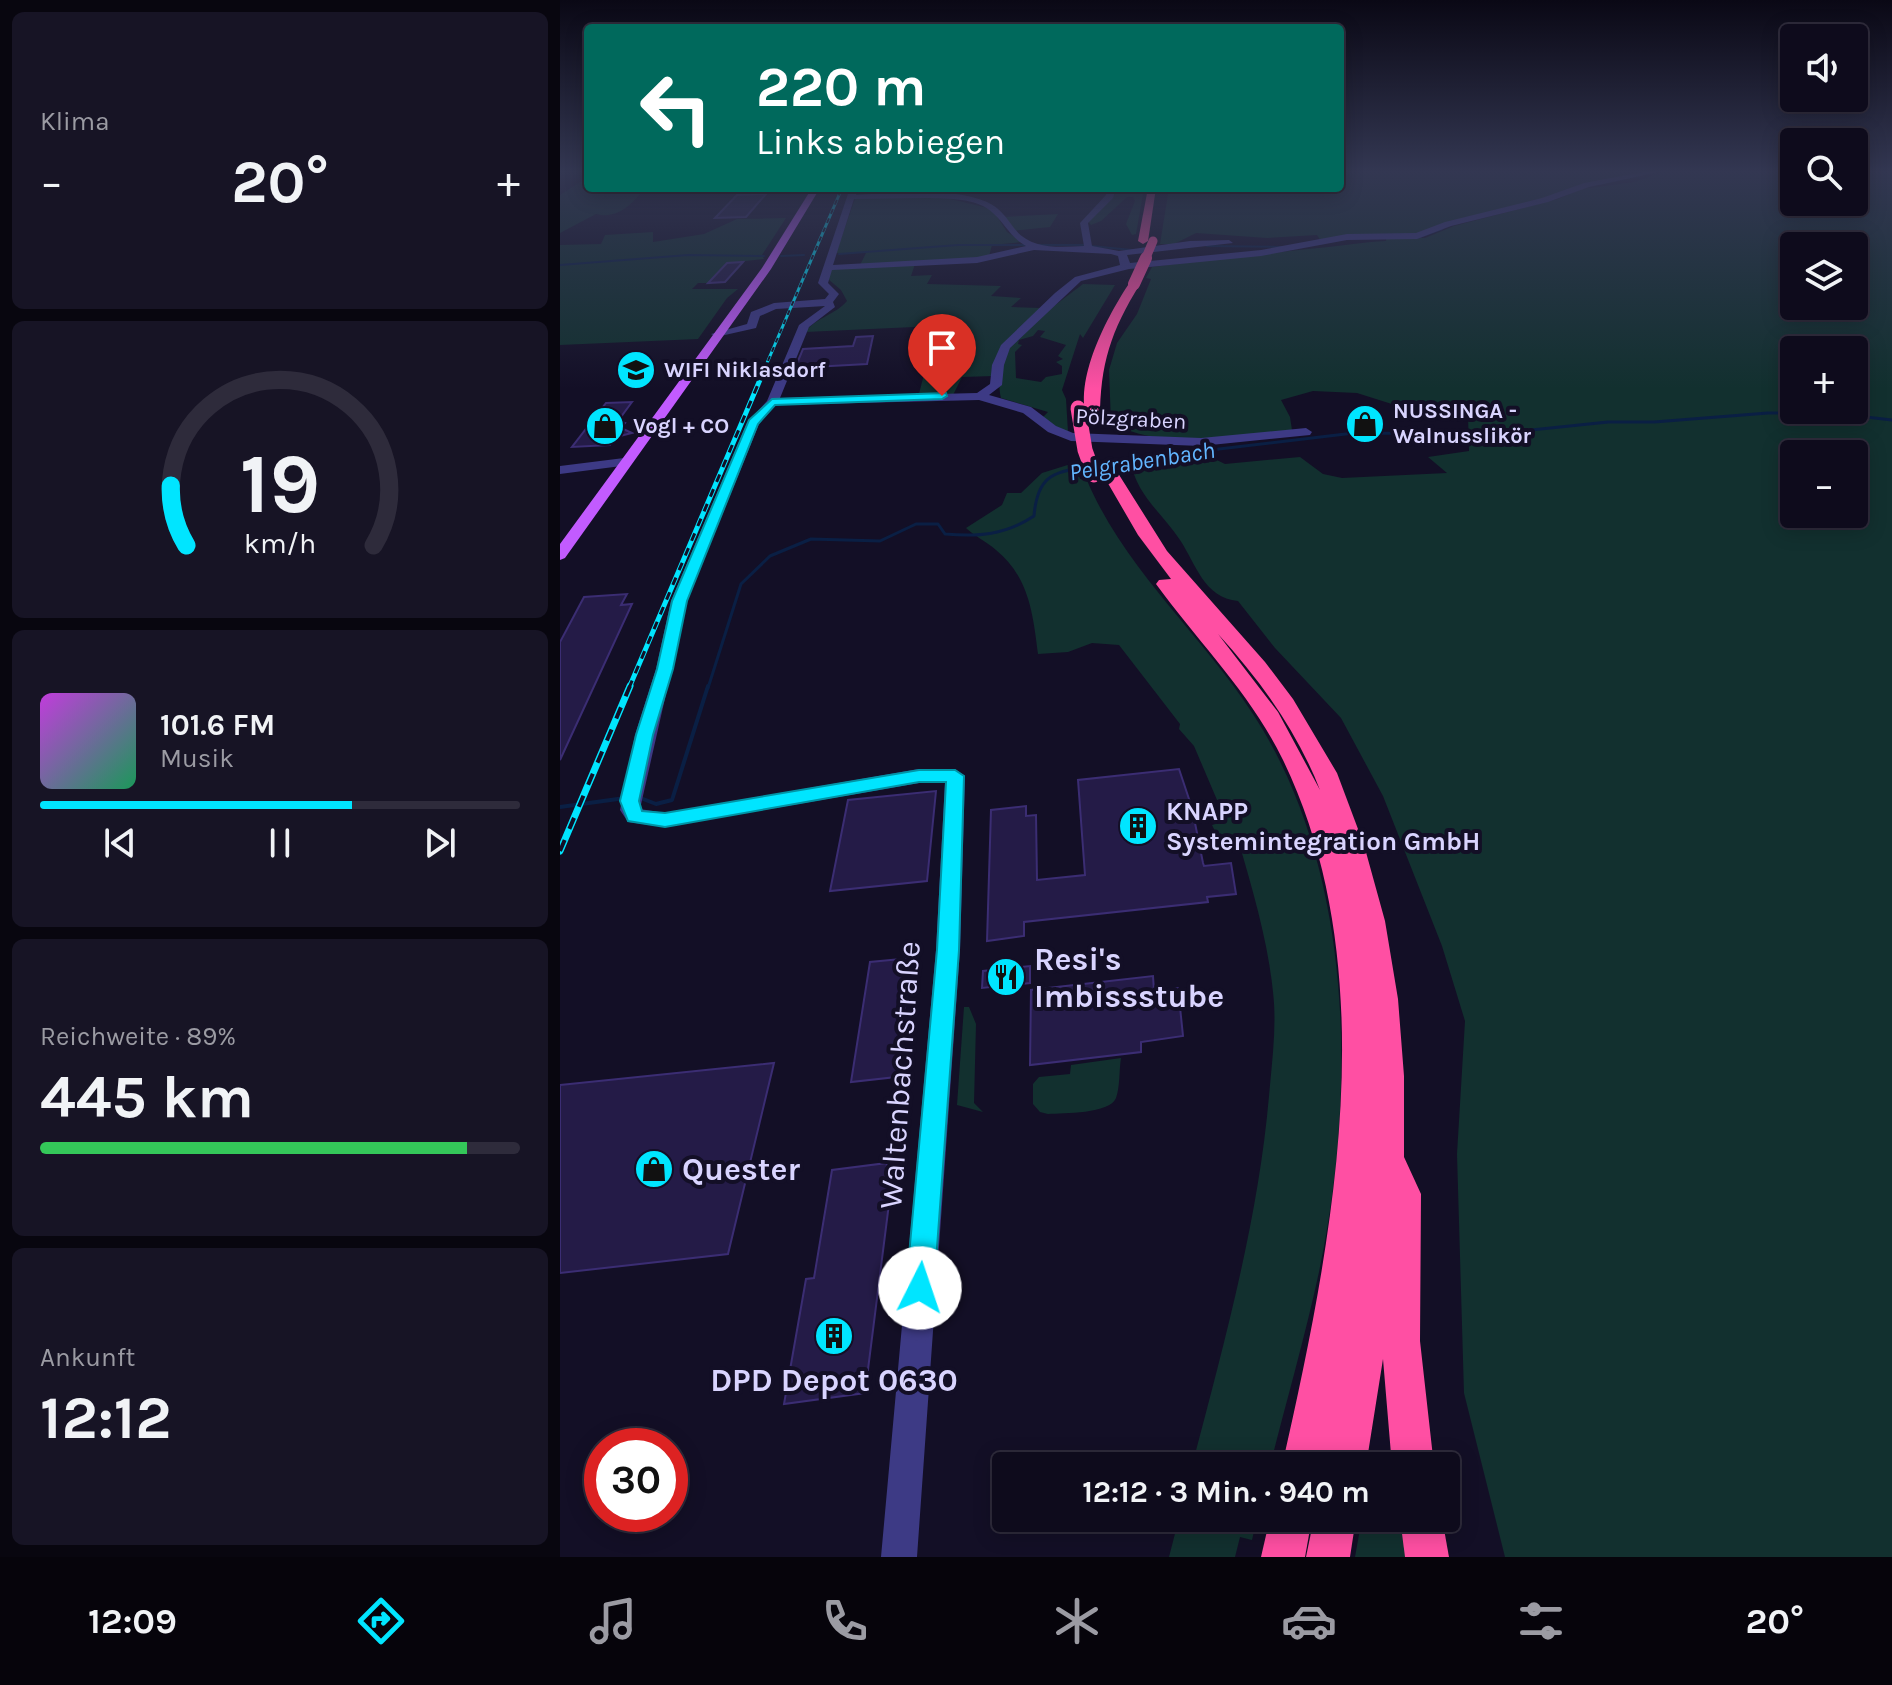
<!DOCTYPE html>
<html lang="de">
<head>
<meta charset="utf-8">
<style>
	body { margin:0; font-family:Karla,sans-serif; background:#171425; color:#f1f3f6; height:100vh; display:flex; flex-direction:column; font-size:30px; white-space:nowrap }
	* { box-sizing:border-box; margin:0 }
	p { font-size:26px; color:#9b9ba3 }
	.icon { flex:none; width:44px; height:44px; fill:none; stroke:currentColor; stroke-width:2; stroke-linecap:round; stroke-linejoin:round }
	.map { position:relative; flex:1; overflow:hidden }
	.panel { display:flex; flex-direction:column; gap:12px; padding:12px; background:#08060f; width:560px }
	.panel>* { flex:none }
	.hud { position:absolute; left:24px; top:24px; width:760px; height:168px; border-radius:8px; box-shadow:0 4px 20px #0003,0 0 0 2px #2e2b3b; background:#00695c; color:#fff; overflow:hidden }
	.buttons { position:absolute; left:1220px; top:24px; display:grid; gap:16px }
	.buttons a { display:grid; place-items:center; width:88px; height:88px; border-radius:8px; background:#0e0b1c; box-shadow:0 4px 20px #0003,0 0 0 2px #2e2b3b; font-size:40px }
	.speed { position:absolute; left:24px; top:1428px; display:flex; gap:16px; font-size:40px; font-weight:700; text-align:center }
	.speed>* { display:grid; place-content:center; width:104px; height:104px; border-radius:50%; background:#0e0b1c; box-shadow:0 4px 20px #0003,0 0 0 2px #2e2b3b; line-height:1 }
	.speed .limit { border:12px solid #d22; background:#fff; color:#111 }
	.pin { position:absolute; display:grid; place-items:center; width:68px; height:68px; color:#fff; margin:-82px -34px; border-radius:50% 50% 50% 0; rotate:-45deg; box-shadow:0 0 8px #0007 }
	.pin .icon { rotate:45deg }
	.me { position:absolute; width:88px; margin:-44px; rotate:4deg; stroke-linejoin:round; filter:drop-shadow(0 0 6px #0008) }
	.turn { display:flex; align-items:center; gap:28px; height:168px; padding:0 40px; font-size:36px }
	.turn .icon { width:104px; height:104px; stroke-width:2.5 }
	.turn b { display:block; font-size:56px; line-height:68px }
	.big { font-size:60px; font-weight:700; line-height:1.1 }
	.panel .widget { flex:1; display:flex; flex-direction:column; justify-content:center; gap:12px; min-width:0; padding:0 28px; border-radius:12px; background:#171425 }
	.panel .dial { align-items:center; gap:0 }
	.dial svg { height:208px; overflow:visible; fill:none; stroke:#2e2b3b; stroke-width:7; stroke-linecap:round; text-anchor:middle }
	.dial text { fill:#f1f3f6; stroke:none }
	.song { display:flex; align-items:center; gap:24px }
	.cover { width:96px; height:96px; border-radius:12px; background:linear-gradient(135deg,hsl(290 70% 55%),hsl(150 70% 35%)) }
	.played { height:8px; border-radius:4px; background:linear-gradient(90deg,#00e5ff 65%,#2e2b3b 65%) }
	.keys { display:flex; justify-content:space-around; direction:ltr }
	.heat { display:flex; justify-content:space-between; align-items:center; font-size:44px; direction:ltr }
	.charge { height:12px; border-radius:6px; background:linear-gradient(90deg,#34c759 89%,#2e2b3b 0) }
	.trip { position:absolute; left:432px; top:1452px; width:468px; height:80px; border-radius:8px; background:#0e0b1c; box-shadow:0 4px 20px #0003,0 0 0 2px #2e2b3b; font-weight:700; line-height:80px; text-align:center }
	.dock { display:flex; height:128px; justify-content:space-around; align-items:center; background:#06040b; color:#9b9ba3 }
	.dock .icon { width:56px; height:56px }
	.dock .selected { color:#00e5ff }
	.dock b { font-size:36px; color:#f1f3f6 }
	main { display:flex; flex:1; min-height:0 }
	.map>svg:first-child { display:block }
	.green { fill:#12302f; fill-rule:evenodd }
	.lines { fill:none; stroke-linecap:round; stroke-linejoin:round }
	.stream-far2 { stroke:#0a1f44; stroke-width:2 }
	.stream-far1 { stroke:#0a1f44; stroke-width:3 }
	.stream { stroke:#0a1f44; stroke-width:4 }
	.building { fill:#241b47; stroke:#3b2d73; stroke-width:2 }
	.minor { fill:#3d3a85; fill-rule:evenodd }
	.major { fill:#c25bff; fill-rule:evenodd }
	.highway { fill:#ff4fa3; fill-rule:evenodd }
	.rail-far2-casing { stroke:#00e5ff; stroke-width:3 }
	.rail-far1-casing { stroke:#00e5ff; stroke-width:5 }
	.rail-casing { stroke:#00e5ff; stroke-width:7 }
	.rail-far2 { stroke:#130f26; stroke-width:2; stroke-dasharray:5; stroke-linecap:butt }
	.rail-far1 { stroke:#130f26; stroke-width:3; stroke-dasharray:8; stroke-linecap:butt }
	.rail { stroke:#130f26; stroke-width:4; stroke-dasharray:12; stroke-linecap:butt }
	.highway-bridge-far2 { stroke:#ff4fa3; stroke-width:9 }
	.highway-bridge-far1 { stroke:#ff4fa3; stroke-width:12 }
	.highway-bridge { stroke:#ff4fa3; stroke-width:15 }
	.route { fill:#00e5ff; stroke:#0095a6; stroke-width:2 }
	.labels { text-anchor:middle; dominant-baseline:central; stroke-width:8; stroke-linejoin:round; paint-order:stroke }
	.far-poi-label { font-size:22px; font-weight:bold; fill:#d9d4ff; stroke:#130f26; text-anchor:start }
	.far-street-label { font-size:22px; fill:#d9d4ff; stroke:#130f26 }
	.far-water-label { font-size:24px; font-style:italic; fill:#62b6ff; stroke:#130f26 }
	.poi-label { font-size:26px; font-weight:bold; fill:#d9d4ff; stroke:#130f26; text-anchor:start }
	.near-poi-label { font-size:32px; font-weight:bold; fill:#d9d4ff; stroke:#130f26; text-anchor:start }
	.near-street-label { font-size:32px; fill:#d9d4ff; stroke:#130f26 }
</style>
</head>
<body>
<main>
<section class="panel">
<div class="widget"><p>Klima</p>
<div class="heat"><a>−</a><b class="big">20°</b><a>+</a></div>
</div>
<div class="widget dial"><svg viewBox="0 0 100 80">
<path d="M14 69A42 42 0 1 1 86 69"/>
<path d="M14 69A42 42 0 0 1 8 46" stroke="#00e5ff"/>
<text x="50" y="56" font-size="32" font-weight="700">19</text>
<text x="50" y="72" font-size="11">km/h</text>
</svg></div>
<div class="widget">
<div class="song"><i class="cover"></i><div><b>101.6 FM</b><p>Musik</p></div></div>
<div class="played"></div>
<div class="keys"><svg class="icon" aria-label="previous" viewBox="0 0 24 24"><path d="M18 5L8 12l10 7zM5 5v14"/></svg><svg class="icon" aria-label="pause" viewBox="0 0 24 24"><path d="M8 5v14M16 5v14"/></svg><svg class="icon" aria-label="next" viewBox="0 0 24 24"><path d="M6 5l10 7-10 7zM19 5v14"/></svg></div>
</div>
<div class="widget"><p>Reichweite · 89%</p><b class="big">445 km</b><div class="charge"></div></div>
<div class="widget"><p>Ankunft</p><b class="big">12:12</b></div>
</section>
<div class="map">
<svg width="1332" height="1557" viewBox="0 0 1332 1557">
	<rect width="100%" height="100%" fill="#130f26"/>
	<g class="green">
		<polygon points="780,171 1081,171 862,234 761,241 757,235 707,238 636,233 614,244 600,244 609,188 780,188"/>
		<path d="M1106,171H1234V202H1294V171H1332V1557H945L904,1393L897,1154L905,1021L882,946L823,796L781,718L715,648L678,601C644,598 636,564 620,540C603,514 575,494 571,461C598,465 621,472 644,454L665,464L740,457L763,474L782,478L887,473L868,457L909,451L908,415L871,406L835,405L797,393L753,391L721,400L730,417L732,430C675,436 604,451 551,423L549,370L557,343L577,314L591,279L586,278L592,267C647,260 703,254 758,248C781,246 802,242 826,241V238H865L894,226L998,199L1022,189L1074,182ZM1234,246H1294V306H1234ZM1234,350H1294V410H1234ZM1234,454H1294V514H1234Z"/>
		<path d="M28,177V188H85C73,203 58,220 36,214L0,233V195Z"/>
		<polygon points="556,188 584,188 576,234 572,235 566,224 575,201 573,197 567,197 541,221 531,225 528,221 554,195"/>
		<path d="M382,197L432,209L447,232L462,242L432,245L429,256L355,264L351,276L372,275L367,284L441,286L431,296L461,298L451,307L481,308L452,336L434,376L402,377L393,395L359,394L376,326L245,332C257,317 275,315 287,301L281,290L268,279L270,270L300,265L306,253H276L295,199Z"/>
		<polygon points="498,214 490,227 452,231 443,217"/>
		<polygon points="226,218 202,255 204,259 167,263 148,283 138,283 132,289 178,289 167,298 138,339 0,345 0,245 41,244 45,235 93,232 93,242 144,234 177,219"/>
		<path d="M523,284L555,285L523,338L520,334L502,390L506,399L508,432L503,433L483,417L488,412L441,398C438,387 439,366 443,355C450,339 507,296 523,284ZM478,330L485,331L480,337L506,345L498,356L503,359L496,362L502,366V374L486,377L481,382L456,378L455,352L462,345L458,344L459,340L473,336Z"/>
		<path d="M514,463L520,479L526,478C566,574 651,642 703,730C795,885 795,1100 759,1272C745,1337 726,1402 710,1466H632C664,1343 698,1222 709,1096C712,1061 717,1026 713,992C708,942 693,891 679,843L658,837L652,825L666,821L634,746L619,729L620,724L559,645L532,643L508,652L478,654C473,614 469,577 436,550C426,541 414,536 406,528L442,505L447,493H461L482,473Z"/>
		<polygon points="404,1007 409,1007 416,1024 414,1103 423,1112 397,1105"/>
		<path d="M561,1058C559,1070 560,1087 556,1098C550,1114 503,1113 488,1114L480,1112L473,1104V1084L479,1077L510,1074L511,1065Z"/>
		<polygon points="619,1518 697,1518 692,1540 680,1537 675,1557 609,1557"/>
		<polygon points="802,1518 846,1518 852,1557 795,1557"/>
	</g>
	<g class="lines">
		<g class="stream-far2">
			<polyline points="1040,184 1080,175"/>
			<polyline points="857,238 882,229"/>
			<polyline points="476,245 525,245"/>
			<polyline points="531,246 572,250"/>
			<polyline points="647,246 722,247"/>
			<polyline points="279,254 398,245 466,245"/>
			<polyline points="221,256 244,255"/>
			<polyline points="0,265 128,255 204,256"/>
		</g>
		<g class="stream-far1">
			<polyline points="535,467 610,462 659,449 794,433 933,434 1048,422 1094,422 1208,413 1271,413 1332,420"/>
			<path d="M148,688L181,584L210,556L251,539L320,541L356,524H378L385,534C419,537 445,535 474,516C477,479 491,470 527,468"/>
		</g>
		<g class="stream">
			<polyline points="78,797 96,804 112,800 148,686"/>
			<polyline points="0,807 65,798"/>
		</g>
	</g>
	<g class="building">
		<polygon points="206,194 186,217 155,218 177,195"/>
		<polygon points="183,262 165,282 148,283 167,263"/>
		<polygon points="313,336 307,364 235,368 243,349 293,346 296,337"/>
		<polygon points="72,402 58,421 65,423 61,428 72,433 56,437 50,445 12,447 46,403"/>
		<polygon points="67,594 61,605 72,604 0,760 0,642 24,597"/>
		<polygon points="619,769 632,808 643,863 644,866 671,863 676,894 647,897 648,902 464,922 464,936 427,941 431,810 466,806 466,816 476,815 477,880 525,875 518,780"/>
		<polygon points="376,791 367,881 270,891 288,800"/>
		<polygon points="351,958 336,1077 291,1082 310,962"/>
		<polygon points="470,966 470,983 422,988 423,971"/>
		<polygon points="593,976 594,991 618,988 623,1036 581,1042 581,1052 470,1065 471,990"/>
		<polygon points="214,1063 168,1254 0,1273 0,1085"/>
		<polygon points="327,1163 325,1181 332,1180 305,1393 224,1404 246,1279 254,1278 272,1170"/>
	</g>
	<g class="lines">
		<g class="minor">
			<path d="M1088,171H1103L1029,187L988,202L891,226L857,239L787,240L701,256L569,269L521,281L450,348L444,365L442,385L429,395L471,407L496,426L513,433L641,438L746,428L752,432L750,435L641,446L511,441L488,432L463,413L419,400L215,405L199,424L127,601L80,809L105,813L359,769H395L405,776L400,950L357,1557H321L376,950L385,783H359L105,827L68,822L60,810L75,735L96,669L111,601L187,423L207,401L239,325L265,306L216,309L200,316L196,328L156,337L151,334L187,324L191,312L214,303L265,299L269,294L258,283L290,188H298L296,195C337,193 388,186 427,202C440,208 446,217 454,228C471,250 498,247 524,246L520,223L546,195L548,188H556L553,198L528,223L532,246L559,251L630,241L669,240L673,243L567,255L570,263L701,250L787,234L856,233L885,222L982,198L1024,183ZM366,198C387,199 418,197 434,214C446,225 451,238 466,246L417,257L273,265L294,199ZM474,250L551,254L558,256L560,265L515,277L495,293L441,345L432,365L430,384L417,393L220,398L249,327L275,307L273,302L279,294L268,283L272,270L417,263Z"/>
			<polygon points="64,458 69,459 69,465 0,474 0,466"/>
		</g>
		<polygon class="major" points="252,188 260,188 211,269 5,558 0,560 0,544 202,268"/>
		<g class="highway">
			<polygon points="588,188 596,188 588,241 583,244 578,241"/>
			<path d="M570,282L580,284C551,331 540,364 540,419L538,422H528C512,381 548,315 570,282Z"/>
			<path d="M550,468L556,470L607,551L705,662L733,699L777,773L804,845L825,921L838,999L844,1076V1157L861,1194L860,1341L874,1466H832L823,1359L806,1466H764L777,1400L764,1466H722C772,1245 827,975 723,760C691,694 639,643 596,584L599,580L611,579L578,535L542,473ZM658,634C700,680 737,731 760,790L718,712Z"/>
			<polygon points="710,1518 752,1518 745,1557 701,1557"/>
			<polygon points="754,1518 796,1518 790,1557 746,1557"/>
			<polygon points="840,1518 882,1518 889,1557 845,1557"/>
		</g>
		<g class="rail-far2-casing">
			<polyline id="rail-far2" points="204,370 282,188"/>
		</g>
		<g class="rail-far1-casing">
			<polyline id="rail-far1" points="69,688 205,368"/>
		</g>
		<g class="rail-casing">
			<polyline id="rail" points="0,851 70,686"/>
		</g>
		<use href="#rail-far2" class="rail-far2"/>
		<use href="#rail-far1" class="rail-far1"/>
		<use href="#rail" class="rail"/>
		<polyline class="highway-bridge-far2" points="585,260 593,241"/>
		<polyline class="highway-bridge-far1" points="574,284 586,258"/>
		<polyline class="highway-bridge" points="518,408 525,450 534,475"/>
	</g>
	<linearGradient id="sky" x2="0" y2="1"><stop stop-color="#0a0815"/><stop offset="0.44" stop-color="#333752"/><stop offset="1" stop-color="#333752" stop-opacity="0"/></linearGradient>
	<rect width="1332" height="389" fill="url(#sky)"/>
	<polygon class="route" points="386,393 387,396 382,399 215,405 198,424 127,601 113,669 93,735 79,801 82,811 105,813 359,770 395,770 404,776 399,950 374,1288 370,1298 360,1302 350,1298 346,1288 377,950 386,782 359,782 105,827 68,821 60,801 76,735 97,669 112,601 189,420 212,399"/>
	<defs>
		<g id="school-disc" transform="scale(2)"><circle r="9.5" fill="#00e5ff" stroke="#130f26"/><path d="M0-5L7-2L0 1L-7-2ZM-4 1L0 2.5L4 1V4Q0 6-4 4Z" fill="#111"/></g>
		<g id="shop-disc" transform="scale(2)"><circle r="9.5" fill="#00e5ff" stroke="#130f26"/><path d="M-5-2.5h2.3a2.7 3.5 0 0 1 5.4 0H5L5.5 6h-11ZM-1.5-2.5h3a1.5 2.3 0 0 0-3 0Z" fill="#111"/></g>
		<g id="building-disc" transform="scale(2)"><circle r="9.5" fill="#00e5ff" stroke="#130f26"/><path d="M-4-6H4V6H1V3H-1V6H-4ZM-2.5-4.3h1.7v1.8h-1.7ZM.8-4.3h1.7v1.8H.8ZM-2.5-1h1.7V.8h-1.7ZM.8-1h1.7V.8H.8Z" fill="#111"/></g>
		<g id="restaurant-disc" transform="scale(2)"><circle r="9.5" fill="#00e5ff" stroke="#130f26"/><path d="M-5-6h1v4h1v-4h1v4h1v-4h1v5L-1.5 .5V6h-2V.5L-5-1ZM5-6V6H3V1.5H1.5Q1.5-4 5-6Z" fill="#111"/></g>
	</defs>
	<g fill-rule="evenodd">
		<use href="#school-disc" x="76" y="370"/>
		<use href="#shop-disc" x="805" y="424"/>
		<use href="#shop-disc" x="45" y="426"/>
		<use href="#building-disc" x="578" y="826"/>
		<use href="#restaurant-disc" x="446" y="977"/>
		<use href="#shop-disc" x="94" y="1169"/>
		<use href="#building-disc" x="274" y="1336"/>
	</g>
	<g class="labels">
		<g class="far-poi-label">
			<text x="104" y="370">WIFI Niklasdorf</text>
			<text x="833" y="411">NUSSINGA -<tspan x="833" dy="25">Walnusslikör</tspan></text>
			<text x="73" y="426">Vogl + CO</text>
		</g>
		<g class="far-street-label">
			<text transform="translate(571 419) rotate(3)">Pölzgraben</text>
		</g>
		<g class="far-water-label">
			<text transform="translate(582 461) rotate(-9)">Pelgrabenbach</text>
		</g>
		<g class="poi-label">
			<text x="606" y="811">KNAPP<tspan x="606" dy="30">Systemintegration GmbH</tspan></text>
		</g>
		<g class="near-poi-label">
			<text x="474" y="959">Resi's<tspan x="474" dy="37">Imbissstube</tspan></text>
			<text x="122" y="1169">Quester</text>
			<text x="274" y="1380" text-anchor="middle">DPD Depot 0630</text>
		</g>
		<g class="near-street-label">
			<text transform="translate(340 1075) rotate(-86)">Waltenbachstraße</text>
		</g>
	</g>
</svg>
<div class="buttons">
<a><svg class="icon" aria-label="sound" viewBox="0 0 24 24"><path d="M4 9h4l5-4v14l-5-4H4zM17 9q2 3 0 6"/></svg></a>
<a><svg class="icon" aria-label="search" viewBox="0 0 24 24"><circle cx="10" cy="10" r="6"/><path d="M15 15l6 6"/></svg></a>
<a><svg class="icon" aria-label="layers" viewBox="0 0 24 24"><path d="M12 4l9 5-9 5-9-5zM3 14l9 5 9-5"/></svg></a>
<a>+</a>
<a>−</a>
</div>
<div class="speed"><div class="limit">30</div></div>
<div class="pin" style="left:382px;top:396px;background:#d93025"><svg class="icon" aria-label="arrive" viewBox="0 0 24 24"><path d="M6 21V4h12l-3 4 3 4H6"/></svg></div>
<svg class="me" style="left:360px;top:1288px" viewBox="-20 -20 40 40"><circle r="19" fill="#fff"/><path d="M0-13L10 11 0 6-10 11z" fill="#00e5ff"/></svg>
<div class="trip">12:12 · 3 Min. · 940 m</div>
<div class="hud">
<div class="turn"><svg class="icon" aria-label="left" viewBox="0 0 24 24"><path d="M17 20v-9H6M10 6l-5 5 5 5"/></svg><div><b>220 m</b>Links abbiegen</div></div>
</div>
</div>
</main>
<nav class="dock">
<b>12:09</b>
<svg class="icon selected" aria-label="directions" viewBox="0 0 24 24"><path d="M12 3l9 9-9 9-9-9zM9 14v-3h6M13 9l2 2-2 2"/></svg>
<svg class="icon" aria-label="music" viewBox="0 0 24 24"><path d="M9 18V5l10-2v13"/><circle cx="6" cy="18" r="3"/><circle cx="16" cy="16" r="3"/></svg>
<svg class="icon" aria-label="phone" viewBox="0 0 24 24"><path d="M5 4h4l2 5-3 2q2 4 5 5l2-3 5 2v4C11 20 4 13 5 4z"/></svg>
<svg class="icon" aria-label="climate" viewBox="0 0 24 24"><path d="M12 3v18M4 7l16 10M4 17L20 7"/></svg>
<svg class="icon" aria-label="car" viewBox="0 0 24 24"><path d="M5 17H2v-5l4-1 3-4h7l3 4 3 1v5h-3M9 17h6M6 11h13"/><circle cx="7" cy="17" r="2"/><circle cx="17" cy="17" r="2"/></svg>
<svg class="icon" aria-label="filters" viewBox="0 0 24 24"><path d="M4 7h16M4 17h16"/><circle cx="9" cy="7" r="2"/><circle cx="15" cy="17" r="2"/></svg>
<b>20°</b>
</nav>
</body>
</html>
